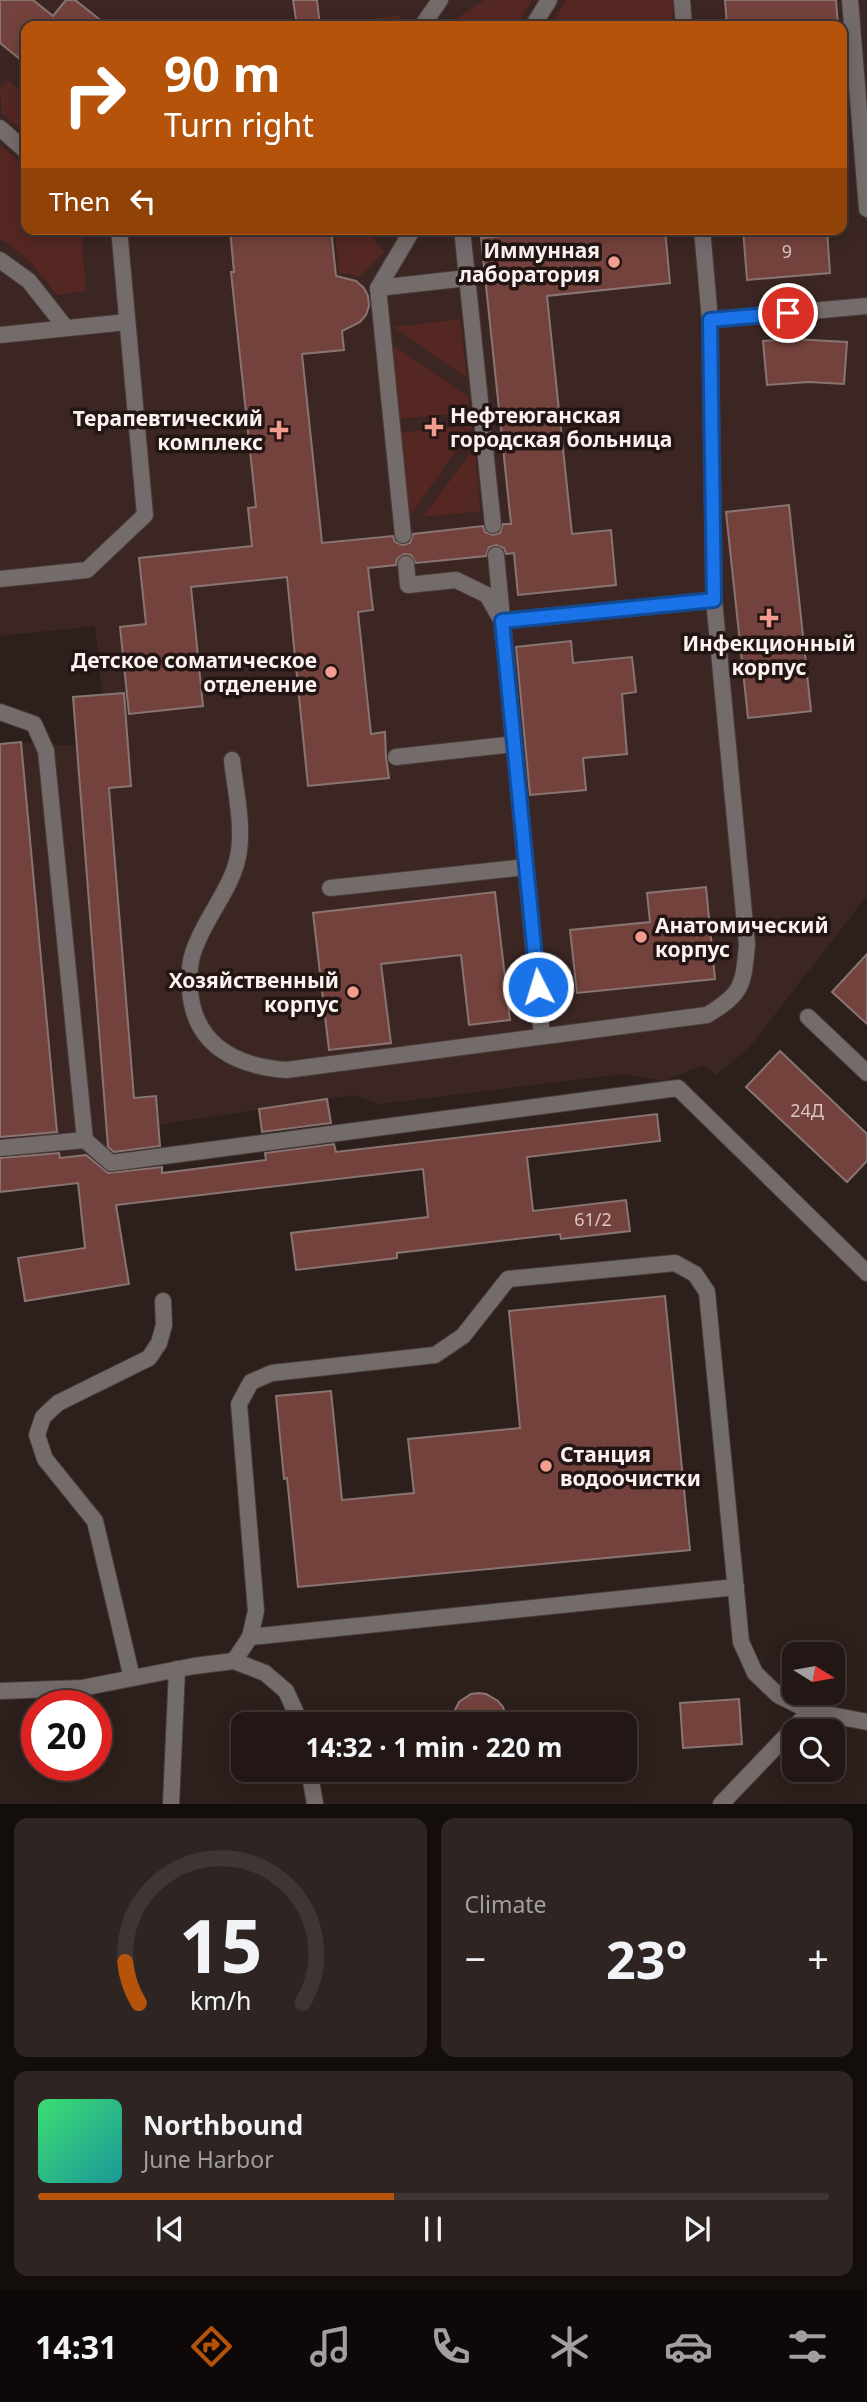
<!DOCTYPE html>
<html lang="en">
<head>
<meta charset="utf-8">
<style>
	body { margin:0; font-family:"Noto Sans",sans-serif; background:#2e2422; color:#f1f3f6; height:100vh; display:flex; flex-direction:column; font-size:26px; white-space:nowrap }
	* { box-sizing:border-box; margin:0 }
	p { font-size:23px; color:#a29fa0 }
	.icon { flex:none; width:38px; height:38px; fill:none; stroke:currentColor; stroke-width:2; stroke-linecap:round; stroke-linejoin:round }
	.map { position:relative; height:1804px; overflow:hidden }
	.sheet { display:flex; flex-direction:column; gap:14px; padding:14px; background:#130d0c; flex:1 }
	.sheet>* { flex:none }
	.banner { position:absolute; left:21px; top:21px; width:826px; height:214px; border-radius:14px; box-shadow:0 4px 18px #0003,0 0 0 2px #3f3634; background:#b45309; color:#fff; overflow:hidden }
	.needle { width:46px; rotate:101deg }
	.buttons { position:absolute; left:782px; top:1642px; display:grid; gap:14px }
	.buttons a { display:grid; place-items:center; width:63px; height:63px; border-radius:14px; background:#221715; box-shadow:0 4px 18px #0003,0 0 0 2px #3f3634; font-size:35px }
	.speed { position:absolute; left:21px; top:1690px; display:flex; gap:14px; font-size:35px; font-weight:700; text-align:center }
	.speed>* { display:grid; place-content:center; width:91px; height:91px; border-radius:50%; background:#221715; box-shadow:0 4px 18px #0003,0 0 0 2px #3f3634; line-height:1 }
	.speed .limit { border:10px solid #d22; background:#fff; color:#111 }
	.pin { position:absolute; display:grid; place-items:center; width:60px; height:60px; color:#fff; margin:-30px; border:4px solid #fff; border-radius:50%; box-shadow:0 2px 7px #0007 }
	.me { position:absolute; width:77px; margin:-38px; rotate:355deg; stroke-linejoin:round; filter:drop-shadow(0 0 5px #0008) }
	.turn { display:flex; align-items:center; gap:24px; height:147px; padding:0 28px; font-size:32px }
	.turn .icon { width:91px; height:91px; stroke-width:2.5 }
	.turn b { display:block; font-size:49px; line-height:60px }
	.then { display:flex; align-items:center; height:66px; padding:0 28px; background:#0003; gap:14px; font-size:26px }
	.big { font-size:52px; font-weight:700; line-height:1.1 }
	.sheet .tile { flex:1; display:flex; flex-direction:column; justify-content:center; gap:10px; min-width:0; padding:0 24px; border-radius:14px; background:#2e2422 }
	.sheet .dial { align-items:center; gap:0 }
	.dial svg { height:182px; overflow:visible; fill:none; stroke:#3f3634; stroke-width:7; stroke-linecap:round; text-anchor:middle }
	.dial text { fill:#f1f3f6; stroke:none }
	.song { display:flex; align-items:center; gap:21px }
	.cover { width:84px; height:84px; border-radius:10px; background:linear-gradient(135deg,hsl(140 70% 55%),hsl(180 70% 35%)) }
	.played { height:7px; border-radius:4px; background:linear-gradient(90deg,#b45309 45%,#3f3634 45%) }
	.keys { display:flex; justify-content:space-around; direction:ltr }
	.heat { display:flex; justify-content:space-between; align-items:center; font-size:38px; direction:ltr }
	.sheet .tiles { flex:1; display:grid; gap:14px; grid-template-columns:1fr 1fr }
	.tile:last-child { grid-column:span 2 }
	.trip { position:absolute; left:231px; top:1712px; width:406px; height:70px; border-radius:14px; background:#221715; box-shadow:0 4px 18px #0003,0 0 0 2px #3f3634; font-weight:700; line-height:70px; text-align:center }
	.dock { display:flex; height:112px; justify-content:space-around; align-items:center; background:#0e0908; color:#a29fa0 }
	.dock .icon { width:49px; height:49px }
	.dock .selected { color:#b45309 }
	.dock b { font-size:32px; color:#f1f3f6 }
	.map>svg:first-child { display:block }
	.built { fill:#3b2623; fill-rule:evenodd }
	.green { fill:#552722 }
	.building { fill:#74423c; stroke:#887573; stroke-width:2 }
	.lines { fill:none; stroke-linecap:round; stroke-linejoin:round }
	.service-casing { stroke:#4a3d3a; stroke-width:18 }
	.service { stroke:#746c6a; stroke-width:16 }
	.route-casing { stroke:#114b97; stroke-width:18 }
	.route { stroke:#1a73e8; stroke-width:12 }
	.poi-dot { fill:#f59c91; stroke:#231513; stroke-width:2.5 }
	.labels { text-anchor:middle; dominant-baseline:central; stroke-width:7; stroke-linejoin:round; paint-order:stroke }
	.number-label { font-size:18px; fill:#dac6c3 }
	.poi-label { font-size:21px; font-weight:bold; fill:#fcf2f0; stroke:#231513; text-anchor:end }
</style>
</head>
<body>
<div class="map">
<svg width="867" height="1804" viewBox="0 0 867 1804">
	<rect width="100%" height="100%" fill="#2d1f1c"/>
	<path class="built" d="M0,0H867V896L748,1049L716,1075L704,1065L663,1081L624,1074L379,1104L353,1095L158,1125L163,1173L657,1114L660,1141L81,1210L78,1183L0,1192V744L21,742L76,746L73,697L102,695L95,626L0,636ZM26,26H842V229H26Z"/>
	<g class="green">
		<polygon points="484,0 532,0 517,26 445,26"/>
		<polygon points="566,0 674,0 674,11 669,26 551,26"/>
		<polygon points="400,15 401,23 396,26 320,26"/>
		<polygon points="8,80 26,95 26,133 2,113 0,90"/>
		<path d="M0,145L26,167V229H81L86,291L57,295C41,274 24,251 0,240Z"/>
		<polygon points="335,229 367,229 384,252 359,277 349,273 339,274"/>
		<polygon points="460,319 467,378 393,327"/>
		<polygon points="390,343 468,396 470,412 399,419"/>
		<polygon points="471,425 472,428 409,517 400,433"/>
		<polygon points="475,447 480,511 423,517"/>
	</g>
	<g class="building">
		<polygon points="0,0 33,0 53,16 66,0 75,0 108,26 26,26 26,64 0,43"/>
		<polygon points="293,0 317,0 320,26 297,26"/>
		<polygon points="725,0 836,0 838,26 727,26"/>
		<polygon points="230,229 331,229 336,276 356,281 364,288 368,296 369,306 366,315 360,322 342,331 344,350 302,354 322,543 393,536 395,542 403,545 410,543 413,534 483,526 485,532 493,535 500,533 503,524 511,524 481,238 568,229 665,229 670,283 547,296 572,534 611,530 616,585 518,595 514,553 506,554 504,548 496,545 489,547 486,556 416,563 411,555 404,554 397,559 396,565 368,568 373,610 358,612 371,734 385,732 386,757 389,778 308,786 287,577 191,587 203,706 129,714 120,627 146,624 139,558 252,546 248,508 256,507 231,272 234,272"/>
		<polygon points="743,229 827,229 830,273 747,280"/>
		<polygon points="793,339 847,342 844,384 809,382 767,385 763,341"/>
		<polygon points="789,505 811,711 748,718 726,512"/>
		<polygon points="571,641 573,663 632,657 636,692 622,694 627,754 583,758 586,790 530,795 516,647"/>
		<polygon points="124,693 131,786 109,788 134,1098 156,1096 160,1146 114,1152 108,1147 73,697"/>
		<polygon points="21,742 57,1132 0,1137 0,744"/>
		<polygon points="706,887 715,979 577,993 570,930 650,922 647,893"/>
		<polygon points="495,892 510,1020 469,1025 461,955 381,964 391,1043 329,1050 313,913"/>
		<polygon points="867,954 867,1024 832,992"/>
		<polygon points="780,1051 867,1134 867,1161 847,1182 746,1087"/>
		<polygon points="327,1099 331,1123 262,1132 259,1109"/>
		<polygon points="657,1114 660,1141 527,1157 533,1211 626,1200 630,1231 561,1239 560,1234 397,1253 397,1258 296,1270 291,1233 428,1217 423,1169 116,1205 129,1284 25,1301 18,1258 85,1248 78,1183 0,1192 0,1158 59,1153 60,1158 86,1155 108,1173 162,1167 162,1173 266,1160 265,1153 334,1144 336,1152"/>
		<polygon points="665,1296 690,1550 298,1587 287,1478 284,1479 276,1396 331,1391 342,1500 414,1493 408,1439 520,1428 509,1311"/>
		<polygon points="479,1693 486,1694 498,1701 503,1707 508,1724 448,1724 459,1702 471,1694"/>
		<polygon points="739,1699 742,1744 683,1748 680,1703"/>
	</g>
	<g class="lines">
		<g class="service-casing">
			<g id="service">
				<polyline points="682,0 684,26"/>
				<polyline points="850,0 867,209"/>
				<polyline points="422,26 440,0"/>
				<polyline points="533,26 549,0"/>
				<polyline points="0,128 26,151"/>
				<polyline points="462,229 493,525"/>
				<polyline points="702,229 710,320 867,306"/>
				<polyline points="0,260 29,281 66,328"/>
				<polyline points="378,288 467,278"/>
				<polyline points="0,335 127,322"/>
				<polyline points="403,535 378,288 413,229"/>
				<polyline points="496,555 542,1036"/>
				<polyline points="406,564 408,585 456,580 487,595 499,616"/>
				<polyline points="0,579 87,570 145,515 119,229"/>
				<polyline points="502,621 714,600"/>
				<polyline points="0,712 34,724 46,751 85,1140 0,1148"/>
				<polyline points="396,757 514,744"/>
				<path d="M232,760C235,789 243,821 239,851C234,888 204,917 193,953C189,965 189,977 190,990C194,1045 235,1066 286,1070L707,1015C743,993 743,986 747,945L714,600L710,320"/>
				<polyline points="330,888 526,867"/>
				<polyline points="808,1017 867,1073"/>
				<polyline points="85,1140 111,1163 678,1088 867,1273"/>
				<polyline points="250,1637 736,1587"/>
				<polyline points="234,1661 250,1637 256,1611 239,1404 251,1382 272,1373 435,1355 463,1336 508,1279 675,1263 695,1274 707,1292 741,1642 755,1673 778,1695 810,1711"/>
				<polyline points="132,1678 95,1521 45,1459 37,1435 43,1417 58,1403 149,1358 159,1343 164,1325 163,1301"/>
				<polyline points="0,1691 82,1688 194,1666 234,1661 265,1673 286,1691 301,1724"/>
				<polyline points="309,1769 315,1804"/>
				<polyline points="171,1804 177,1669"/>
				<polyline points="721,1804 810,1711 867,1722"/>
			</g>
		</g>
		<use href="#service" class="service"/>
	</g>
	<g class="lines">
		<g class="route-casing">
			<polyline id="route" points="538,987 502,621 714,600 710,320 788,313"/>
		</g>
		<use href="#route" class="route"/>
	</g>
	<g class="poi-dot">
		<circle cx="614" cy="262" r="7"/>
		<path d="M430.5 416.5h7v7h7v7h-7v7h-7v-7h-7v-7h7z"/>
		<path d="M275.5 419.5h7v7h7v7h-7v7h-7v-7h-7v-7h7z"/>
		<path d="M765.5 607.5h7v7h7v7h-7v7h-7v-7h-7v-7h7z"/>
		<circle cx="331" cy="672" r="7"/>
		<circle cx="641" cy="937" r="7"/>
		<circle cx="353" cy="992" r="7"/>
		<circle cx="546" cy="1466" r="7"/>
	</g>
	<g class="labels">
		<g class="number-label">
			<text x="787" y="251">9</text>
			<text x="807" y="1110">24Д</text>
			<text x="593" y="1219">61/2</text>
		</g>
		<g class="poi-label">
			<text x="600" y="250">Иммунная<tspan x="600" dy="24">лаборатория</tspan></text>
			<text x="450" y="415" text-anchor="start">Нефтеюганская<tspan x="450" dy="24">городская больница</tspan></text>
			<text x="263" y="418">Терапевтический<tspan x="263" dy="24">комплекс</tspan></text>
			<text x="769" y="643" text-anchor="middle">Инфекционный<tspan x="769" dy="24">корпус</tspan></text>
			<text x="317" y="660">Детское соматическое<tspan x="317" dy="24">отделение</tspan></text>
			<text x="655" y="925" text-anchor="start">Анатомический<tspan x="655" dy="24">корпус</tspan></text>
			<text x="339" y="980">Хозяйственный<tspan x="339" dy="24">корпус</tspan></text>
			<text x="560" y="1454" text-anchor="start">Станция<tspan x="560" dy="24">водоочистки</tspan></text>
		</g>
	</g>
</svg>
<div class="buttons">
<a><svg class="needle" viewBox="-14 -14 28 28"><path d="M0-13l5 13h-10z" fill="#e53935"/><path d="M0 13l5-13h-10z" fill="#a29fa0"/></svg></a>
<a><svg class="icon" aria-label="search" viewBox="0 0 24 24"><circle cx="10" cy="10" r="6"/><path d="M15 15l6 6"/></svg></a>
</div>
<div class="speed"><div class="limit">20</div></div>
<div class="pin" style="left:788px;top:313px;background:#d93025"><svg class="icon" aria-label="arrive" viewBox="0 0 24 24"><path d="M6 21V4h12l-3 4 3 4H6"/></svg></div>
<svg class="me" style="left:538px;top:987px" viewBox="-20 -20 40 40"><circle r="17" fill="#1a73e8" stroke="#fff" stroke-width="3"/><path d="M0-11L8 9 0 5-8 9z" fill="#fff"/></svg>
<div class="trip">14:32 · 1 min · 220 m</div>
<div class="banner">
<div class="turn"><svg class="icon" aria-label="right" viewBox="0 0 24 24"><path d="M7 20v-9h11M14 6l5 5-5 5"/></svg><div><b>90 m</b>Turn right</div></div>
<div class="then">Then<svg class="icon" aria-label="left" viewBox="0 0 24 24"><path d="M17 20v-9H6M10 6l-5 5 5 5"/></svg></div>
</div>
</div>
<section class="sheet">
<div class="tiles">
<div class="tile dial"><svg viewBox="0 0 100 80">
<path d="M14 69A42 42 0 1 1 86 69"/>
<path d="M14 69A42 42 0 0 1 8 51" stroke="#b45309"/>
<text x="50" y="56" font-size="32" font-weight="700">15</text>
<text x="50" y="72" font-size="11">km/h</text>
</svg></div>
<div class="tile"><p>Climate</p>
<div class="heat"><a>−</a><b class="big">23°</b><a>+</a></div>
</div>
<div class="tile">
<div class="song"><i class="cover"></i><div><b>Northbound</b><p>June Harbor</p></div></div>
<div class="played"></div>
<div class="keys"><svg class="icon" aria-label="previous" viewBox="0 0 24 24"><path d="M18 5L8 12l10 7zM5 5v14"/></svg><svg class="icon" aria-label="pause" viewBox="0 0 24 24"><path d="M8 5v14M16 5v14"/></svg><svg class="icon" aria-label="next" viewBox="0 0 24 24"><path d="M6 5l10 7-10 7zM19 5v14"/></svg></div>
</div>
</div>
</section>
<nav class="dock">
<b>14:31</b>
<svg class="icon selected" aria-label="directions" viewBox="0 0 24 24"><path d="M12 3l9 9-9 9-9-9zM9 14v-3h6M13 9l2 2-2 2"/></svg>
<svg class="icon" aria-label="music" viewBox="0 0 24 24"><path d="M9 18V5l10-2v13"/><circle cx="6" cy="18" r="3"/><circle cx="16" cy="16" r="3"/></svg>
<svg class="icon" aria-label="phone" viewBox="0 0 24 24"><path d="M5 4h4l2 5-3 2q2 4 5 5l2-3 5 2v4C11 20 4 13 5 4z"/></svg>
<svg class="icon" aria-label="climate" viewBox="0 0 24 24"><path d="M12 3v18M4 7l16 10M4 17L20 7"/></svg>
<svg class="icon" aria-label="car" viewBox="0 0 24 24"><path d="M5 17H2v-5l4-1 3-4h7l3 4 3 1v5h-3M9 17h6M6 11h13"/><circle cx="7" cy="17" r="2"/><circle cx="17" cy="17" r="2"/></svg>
<svg class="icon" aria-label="filters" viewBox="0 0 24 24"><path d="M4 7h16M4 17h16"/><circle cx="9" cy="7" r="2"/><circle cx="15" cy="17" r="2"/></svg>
</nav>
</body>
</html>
